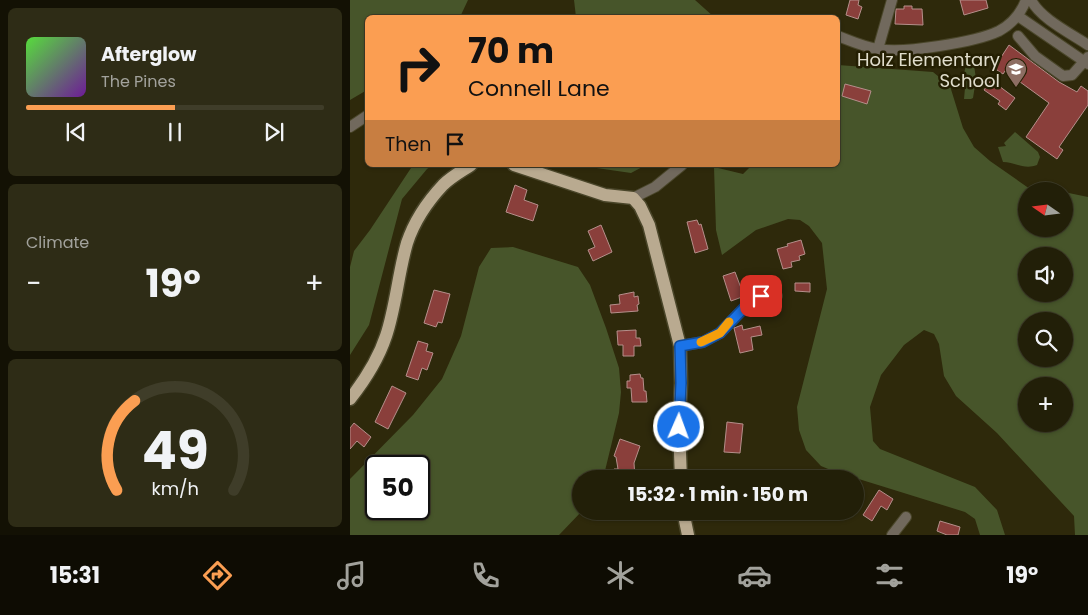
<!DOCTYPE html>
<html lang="en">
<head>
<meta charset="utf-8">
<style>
	body { margin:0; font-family:Poppins,sans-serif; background:#2e2c16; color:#f1f3f6; height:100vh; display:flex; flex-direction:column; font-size:19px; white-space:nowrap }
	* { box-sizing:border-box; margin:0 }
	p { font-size:16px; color:#a2a29c }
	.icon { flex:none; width:28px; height:28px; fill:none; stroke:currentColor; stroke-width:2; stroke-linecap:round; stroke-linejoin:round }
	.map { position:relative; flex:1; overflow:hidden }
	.side { display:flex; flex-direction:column; gap:8px; padding:8px; background:#131104; width:350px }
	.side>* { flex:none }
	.guide { position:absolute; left:15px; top:15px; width:475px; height:152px; border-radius:8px; box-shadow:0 1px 4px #0004,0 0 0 1px #3f3d29; background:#fb9e52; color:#111; overflow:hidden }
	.needle { width:32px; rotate:284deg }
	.controls { position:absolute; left:668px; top:182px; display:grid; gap:10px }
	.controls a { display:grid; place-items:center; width:55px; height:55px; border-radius:50%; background:#221f08; box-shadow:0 1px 4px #0004,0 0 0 1px #3f3d29; font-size:25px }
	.speed { position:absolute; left:15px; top:455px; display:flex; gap:10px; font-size:25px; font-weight:700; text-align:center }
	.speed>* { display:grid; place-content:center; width:65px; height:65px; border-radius:50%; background:#221f08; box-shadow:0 1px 4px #0004,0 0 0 1px #3f3d29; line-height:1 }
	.speed .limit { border:2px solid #111; border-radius:8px; background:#fff; color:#111 }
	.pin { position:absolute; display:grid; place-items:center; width:42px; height:42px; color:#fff; margin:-21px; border-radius:10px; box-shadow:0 2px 8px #0006 }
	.me { position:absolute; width:55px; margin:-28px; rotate:2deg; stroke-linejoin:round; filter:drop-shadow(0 0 4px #0008) }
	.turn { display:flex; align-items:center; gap:18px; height:105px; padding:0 20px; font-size:22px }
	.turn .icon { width:65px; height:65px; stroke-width:2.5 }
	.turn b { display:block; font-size:35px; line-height:42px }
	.then { display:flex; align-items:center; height:48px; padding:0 20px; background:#0003; gap:10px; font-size:19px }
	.big { font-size:38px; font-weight:700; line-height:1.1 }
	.side .widget { flex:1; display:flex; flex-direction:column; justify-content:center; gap:8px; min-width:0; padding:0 18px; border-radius:8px; background:#2e2c16 }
	.side .dial { align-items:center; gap:0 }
	.dial svg { height:130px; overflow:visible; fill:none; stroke:#3f3d29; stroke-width:7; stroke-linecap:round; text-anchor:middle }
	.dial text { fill:#f1f3f6; stroke:none }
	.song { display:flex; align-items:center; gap:15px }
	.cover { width:60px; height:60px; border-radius:8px; background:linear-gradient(135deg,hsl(110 70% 55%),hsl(280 70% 35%)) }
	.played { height:5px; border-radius:2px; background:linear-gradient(90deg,#fb9e52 50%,#3f3d29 50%) }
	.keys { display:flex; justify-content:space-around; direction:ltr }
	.heat { display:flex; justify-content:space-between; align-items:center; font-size:28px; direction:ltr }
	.trip { position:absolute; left:222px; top:470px; width:292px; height:50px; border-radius:25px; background:#221f08; box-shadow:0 1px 4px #0004,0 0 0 1px #3f3d29; font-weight:700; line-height:50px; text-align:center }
	.tab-bar { display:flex; height:80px; justify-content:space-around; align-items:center; background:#0e0c03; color:#a2a29c }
	.tab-bar .icon { width:35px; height:35px }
	.tab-bar .on { color:#fb9e52 }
	.tab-bar b { font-size:22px; color:#f1f3f6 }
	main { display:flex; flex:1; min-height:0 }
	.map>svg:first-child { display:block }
	.green { fill:#47552a; fill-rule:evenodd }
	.building { fill:#8a3f3b; stroke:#b58f8b }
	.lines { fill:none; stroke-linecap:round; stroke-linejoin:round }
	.minor-casing { stroke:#4a462a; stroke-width:12 }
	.major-casing { stroke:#4a462a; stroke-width:15 }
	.minor { stroke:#71695d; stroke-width:10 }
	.major { stroke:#b9aa90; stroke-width:12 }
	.route-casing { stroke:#114b97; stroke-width:12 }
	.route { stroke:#1a73e8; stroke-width:9 }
	.slow { stroke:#f59e0b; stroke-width:9 }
	.labels { text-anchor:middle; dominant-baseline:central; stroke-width:5; stroke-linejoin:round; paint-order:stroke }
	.poi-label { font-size:18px; fill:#e0ddcc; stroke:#241f02; text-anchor:end }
</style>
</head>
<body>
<main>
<section class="side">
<div class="widget">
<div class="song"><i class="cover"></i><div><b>Afterglow</b><p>The Pines</p></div></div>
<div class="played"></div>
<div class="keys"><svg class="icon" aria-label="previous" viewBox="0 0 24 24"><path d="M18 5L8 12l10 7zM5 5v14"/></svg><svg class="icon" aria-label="pause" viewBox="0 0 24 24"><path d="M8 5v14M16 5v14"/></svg><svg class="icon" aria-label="next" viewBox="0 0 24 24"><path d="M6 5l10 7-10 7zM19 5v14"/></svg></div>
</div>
<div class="widget"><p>Climate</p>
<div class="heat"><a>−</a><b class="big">19°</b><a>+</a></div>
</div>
<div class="widget dial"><svg viewBox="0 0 100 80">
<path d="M14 69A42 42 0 1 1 86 69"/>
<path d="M14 69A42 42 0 0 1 25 14" stroke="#fb9e52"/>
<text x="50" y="56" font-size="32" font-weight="700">49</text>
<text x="50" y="72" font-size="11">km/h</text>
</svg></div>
</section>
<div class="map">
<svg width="738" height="535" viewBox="0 0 738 535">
	<rect width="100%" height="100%" fill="#2e290b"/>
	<g class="green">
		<polygon points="0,0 118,0 110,17 18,18 17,90 0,100"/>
		<polygon points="224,0 345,0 364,17 226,17"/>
		<path d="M488,65L583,72L600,86L613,128L624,147L640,161L680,189L704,191H676V229H714V192L738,197V535H725L724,516L647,433L606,396L594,376L589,344L584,334L574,330L554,345L531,375L520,407L523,441L530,449L625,487L647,510L655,535H630L625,519L615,512L483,471L471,466L456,450L449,430L447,407L477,289L472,243L459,226L450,220L438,219L406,230L372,255L366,230L364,167L393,174L402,165H488ZM676,256H714V294H676ZM676,321H714V359H676ZM676,386H714V424H676Z"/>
		<polygon points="624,65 626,79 623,98 621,99 614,99 616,77 614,73 616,66"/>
		<path d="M665,132L688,152L690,157L687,165C674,170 665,162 653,162L648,147L656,146L654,143Z"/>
		<polygon points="63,165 83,165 77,169 52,199 19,325 0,355 0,267 4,251 20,230"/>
		<polygon points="226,165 296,165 281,173"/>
		<path d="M163,247L228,267L240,285L256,328L269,368L271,392L269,413L253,479H231L232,511L209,535H0V479L63,415L92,379L111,336L129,267L141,248ZM69,466V509H26V466Z"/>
	</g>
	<g class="building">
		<polygon points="500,0 509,0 508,5 512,7 508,19 496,15"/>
		<polygon points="610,0 636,0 638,8 614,15"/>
		<polygon points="554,6 562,6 562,9 572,9 573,25 545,24 546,9 554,9"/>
		<polygon points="659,45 709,82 727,92 731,86 738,91 738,105 709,147 713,150 707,159 676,137 699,103 655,71 653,74 644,68"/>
		<polygon points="641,80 665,98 656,110 648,104 650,101 634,90"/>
		<polygon points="495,84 521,91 517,104 492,96"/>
		<polygon points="165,185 177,190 174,200 188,205 183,221 156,212"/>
		<polygon points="347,220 349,225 351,224 358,249 345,253 337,222"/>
		<polygon points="251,225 262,252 243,261 238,250 245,247 238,231"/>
		<polygon points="451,240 455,254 449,256 450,260 441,262 442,267 433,269 427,249 438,246 437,244"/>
		<polygon points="385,272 391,288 400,285 403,293 381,301 373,276"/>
		<polygon points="445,283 460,283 460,292 445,291"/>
		<polygon points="84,290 100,294 92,323 88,322 86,327 74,323"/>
		<polygon points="284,292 284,297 288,296 289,304 287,305 288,311 261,313 260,305 270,304 269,295"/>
		<polygon points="392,325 393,330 410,326 412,335 401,337 403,350 390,353 384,328"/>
		<polygon points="286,330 286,338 290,338 291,346 284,346 284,356 273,356 273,345 268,345 267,331"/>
		<polygon points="68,341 78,344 76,351 83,353 77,370 72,368 68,380 56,376"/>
		<polygon points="290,374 291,378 293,378 294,391 296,391 297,402 282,402 281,388 277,388 277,381 280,381 280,375"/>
		<polygon points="42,386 56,393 38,429 25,422"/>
		<polygon points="377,422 393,424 390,453 374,452"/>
		<polygon points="4,423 21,437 14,447 7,441 0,449 0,428"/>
		<polygon points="270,439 290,446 284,463 285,478 265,479 264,469 268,469 266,457 264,456"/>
		<polygon points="529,490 543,499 537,510 531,506 522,521 513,515"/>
		<polygon points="590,521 610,527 608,535 597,535 587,531"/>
	</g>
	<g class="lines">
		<g class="minor-casing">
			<g id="minor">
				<path d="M681,0C691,19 720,33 738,45"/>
				<polyline points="668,16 738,64"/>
				<path d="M488,36C501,41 514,47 528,49C553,54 626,42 649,31C662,24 671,13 676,0"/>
				<polyline points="668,36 685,56 713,76 722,75 738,57"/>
				<polyline points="528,49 542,0"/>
				<polyline points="0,127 18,115"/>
				<polyline points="283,198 305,187 332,165"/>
				<polyline points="330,346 353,342 370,333 396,306 411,296 427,296"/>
				<polyline points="542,535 556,517"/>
			</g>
		</g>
		<g class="major-casing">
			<g id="major">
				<polyline points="164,165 255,195 283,198 290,206 299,225 330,346 331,383 329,427 331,479"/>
				<path d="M0,399C15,380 28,360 36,336C46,306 48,274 57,243C64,222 78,201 93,185C101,177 112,171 121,165"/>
				<polyline points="333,511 338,535"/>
			</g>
		</g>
		<use href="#minor" class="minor"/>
		<use href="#major" class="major"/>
	</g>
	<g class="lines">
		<g class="route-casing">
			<polyline id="route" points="329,427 331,383 330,346 353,342 370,333 396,306 411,296"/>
		</g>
		<use href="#route" class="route"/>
		<polyline class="slow" points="351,342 370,333 379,322"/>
	</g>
	<defs>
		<g id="school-pin" transform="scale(1.125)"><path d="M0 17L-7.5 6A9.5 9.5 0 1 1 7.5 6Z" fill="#8d6e63" stroke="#241f02"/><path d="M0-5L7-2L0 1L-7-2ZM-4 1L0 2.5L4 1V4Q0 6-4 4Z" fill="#fff"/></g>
	</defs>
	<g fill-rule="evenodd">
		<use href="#school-pin" x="666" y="69"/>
	</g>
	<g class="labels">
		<g class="poi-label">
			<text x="650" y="59">Holz Elementary<tspan x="650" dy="21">School</tspan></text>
		</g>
	</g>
</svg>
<div class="controls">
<a><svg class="needle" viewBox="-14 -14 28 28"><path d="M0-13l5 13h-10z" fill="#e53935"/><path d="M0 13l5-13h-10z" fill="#a2a29c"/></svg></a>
<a><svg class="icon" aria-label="sound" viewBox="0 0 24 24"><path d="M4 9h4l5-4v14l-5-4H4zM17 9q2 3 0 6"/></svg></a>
<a><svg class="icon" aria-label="search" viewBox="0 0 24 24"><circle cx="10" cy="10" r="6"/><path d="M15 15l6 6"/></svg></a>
<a>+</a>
</div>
<div class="speed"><div class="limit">50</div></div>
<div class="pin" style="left:411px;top:296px;background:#d93025"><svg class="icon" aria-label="arrive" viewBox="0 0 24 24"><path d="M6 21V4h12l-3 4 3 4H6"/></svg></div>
<svg class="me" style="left:329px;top:427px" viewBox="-20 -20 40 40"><circle r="17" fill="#1a73e8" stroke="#fff" stroke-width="3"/><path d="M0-11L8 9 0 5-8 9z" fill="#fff"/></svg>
<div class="trip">15:32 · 1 min · 150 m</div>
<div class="guide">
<div class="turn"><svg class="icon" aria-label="right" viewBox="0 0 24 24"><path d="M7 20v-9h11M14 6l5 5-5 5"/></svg><div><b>70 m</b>Connell Lane</div></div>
<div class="then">Then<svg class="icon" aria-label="arrive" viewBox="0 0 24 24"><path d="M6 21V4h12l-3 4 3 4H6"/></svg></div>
</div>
</div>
</main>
<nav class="tab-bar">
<b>15:31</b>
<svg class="icon on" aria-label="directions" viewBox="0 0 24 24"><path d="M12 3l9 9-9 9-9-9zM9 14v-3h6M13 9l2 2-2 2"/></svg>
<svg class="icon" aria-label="music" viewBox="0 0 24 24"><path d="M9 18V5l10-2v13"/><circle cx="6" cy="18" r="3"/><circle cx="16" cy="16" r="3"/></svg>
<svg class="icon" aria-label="phone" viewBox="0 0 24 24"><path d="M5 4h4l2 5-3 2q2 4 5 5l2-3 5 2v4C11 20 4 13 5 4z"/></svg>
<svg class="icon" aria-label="climate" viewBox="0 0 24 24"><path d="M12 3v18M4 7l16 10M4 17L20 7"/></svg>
<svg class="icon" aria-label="car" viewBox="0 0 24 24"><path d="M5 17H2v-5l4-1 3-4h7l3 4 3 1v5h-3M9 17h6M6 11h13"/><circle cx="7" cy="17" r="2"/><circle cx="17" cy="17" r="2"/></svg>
<svg class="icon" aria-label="filters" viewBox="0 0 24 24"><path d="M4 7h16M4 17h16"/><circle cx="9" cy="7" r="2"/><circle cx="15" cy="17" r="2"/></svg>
<b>19°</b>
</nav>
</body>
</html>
